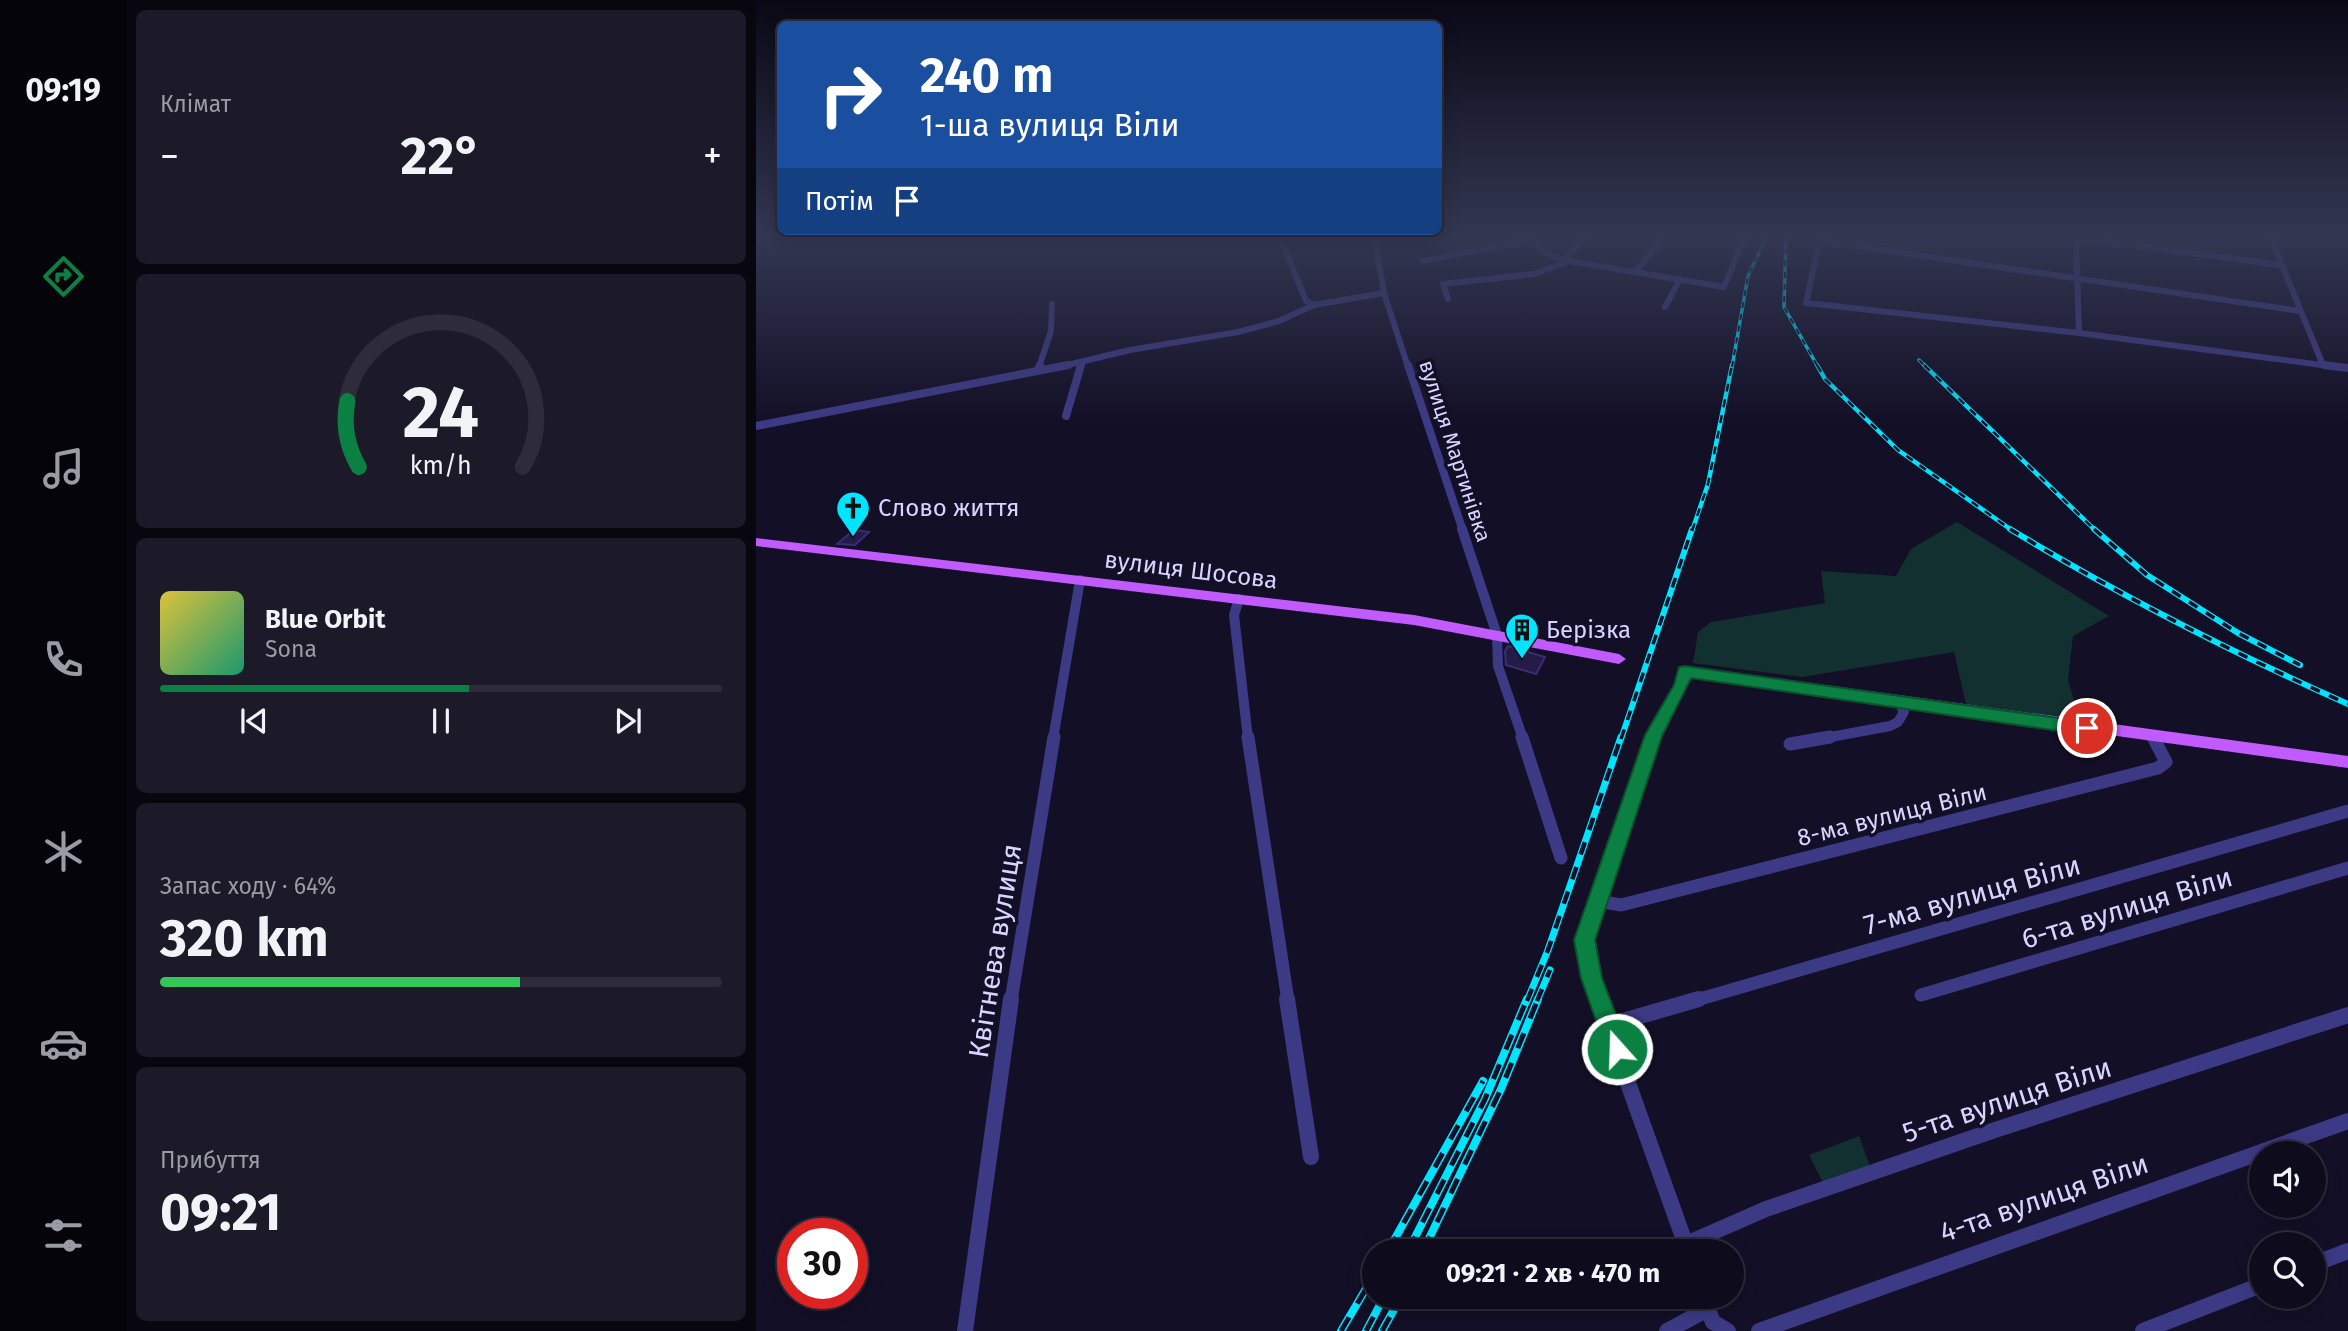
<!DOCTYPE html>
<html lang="uk">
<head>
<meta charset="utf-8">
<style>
	body { margin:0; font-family:"Fira Sans",sans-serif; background:#1c1929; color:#f1f3f6; height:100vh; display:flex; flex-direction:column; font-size:26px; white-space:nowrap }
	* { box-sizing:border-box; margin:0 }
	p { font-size:23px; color:#9b9ba3 }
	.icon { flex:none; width:38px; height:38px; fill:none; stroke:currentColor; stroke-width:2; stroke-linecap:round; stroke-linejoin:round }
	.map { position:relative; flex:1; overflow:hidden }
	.side { display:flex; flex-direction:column; gap:10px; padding:10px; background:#08060f; width:630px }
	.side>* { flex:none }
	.hud { position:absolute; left:21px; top:21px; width:665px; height:214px; border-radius:10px; box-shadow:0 4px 18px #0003,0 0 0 2px #2e2b3b; background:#1a4fa0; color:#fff; overflow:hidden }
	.buttons { position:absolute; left:1493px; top:1141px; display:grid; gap:14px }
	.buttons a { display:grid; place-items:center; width:77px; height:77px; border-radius:50%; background:#0e0b1c; box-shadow:0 4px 18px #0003,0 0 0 2px #2e2b3b; font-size:35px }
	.speed { position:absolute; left:21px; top:1218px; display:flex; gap:14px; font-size:35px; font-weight:700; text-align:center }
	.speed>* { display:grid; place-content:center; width:91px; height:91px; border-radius:50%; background:#0e0b1c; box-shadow:0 4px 18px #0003,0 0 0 2px #2e2b3b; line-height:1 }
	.speed .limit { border:10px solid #d22; background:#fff; color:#111 }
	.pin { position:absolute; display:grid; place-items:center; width:60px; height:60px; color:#fff; margin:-30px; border:4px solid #fff; border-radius:50%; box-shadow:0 2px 7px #0007 }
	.me { position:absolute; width:77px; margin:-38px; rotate:340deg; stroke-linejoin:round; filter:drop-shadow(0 0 5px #0008) }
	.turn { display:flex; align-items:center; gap:24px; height:147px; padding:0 28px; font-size:32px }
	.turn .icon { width:91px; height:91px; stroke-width:2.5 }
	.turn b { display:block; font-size:49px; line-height:60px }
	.then { display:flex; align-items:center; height:66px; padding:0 28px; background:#0003; gap:14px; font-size:26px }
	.big { font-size:52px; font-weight:700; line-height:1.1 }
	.side .widget { flex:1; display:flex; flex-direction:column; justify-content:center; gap:10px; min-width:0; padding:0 24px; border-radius:10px; background:#1c1929 }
	.side .dial { align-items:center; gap:0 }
	.dial svg { height:182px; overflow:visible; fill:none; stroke:#2e2b3b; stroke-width:7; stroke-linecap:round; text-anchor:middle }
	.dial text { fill:#f1f3f6; stroke:none }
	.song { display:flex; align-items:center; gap:21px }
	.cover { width:84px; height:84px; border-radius:10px; background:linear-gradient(135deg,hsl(50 70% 55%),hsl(160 70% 35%)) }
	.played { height:7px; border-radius:4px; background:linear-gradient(90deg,#0b8043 55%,#2e2b3b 55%) }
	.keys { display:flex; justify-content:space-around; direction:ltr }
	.heat { display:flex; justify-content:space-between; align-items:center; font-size:38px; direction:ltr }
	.charge { height:10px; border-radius:5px; background:linear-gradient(90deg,#34c759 64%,#2e2b3b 0) }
	.trip { position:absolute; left:606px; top:1239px; width:382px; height:70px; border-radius:35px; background:#0e0b1c; box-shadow:0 4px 18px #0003,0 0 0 2px #2e2b3b; font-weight:700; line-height:70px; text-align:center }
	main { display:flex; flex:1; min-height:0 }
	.tab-bar { display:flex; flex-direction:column; width:126px; justify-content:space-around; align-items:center; background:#06040b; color:#9b9ba3 }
	.tab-bar .icon { width:49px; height:49px }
	.tab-bar .selected { color:#0b8043 }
	.tab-bar b { font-size:32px; color:#f1f3f6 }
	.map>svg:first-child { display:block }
	.green { fill:#12302f }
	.building { fill:#241b47; stroke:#3b2d73; stroke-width:2 }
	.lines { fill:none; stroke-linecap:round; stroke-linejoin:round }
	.minor-far4 { stroke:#3d3a85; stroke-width:6 }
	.minor-far3 { stroke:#3d3a85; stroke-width:8 }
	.minor-far2 { stroke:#3d3a85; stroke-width:10 }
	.minor-far1 { stroke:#3d3a85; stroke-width:13 }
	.minor { stroke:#3d3a85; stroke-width:16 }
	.major { fill:#c25bff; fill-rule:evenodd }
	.rail-far4-casing { stroke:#00e5ff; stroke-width:3.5 }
	.rail-far3-casing { stroke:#00e5ff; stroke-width:4.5 }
	.rail-far2-casing { stroke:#00e5ff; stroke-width:6 }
	.rail-far1-casing { stroke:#00e5ff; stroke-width:7 }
	.rail-casing { stroke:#00e5ff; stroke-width:8 }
	.rail-far4 { stroke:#130f26; stroke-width:2; stroke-dasharray:6; stroke-linecap:butt }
	.rail-far3 { stroke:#130f26; stroke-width:2.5; stroke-dasharray:8; stroke-linecap:butt }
	.rail-far2 { stroke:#130f26; stroke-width:3.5; stroke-dasharray:10; stroke-linecap:butt }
	.rail-far1 { stroke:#130f26; stroke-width:4.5; stroke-dasharray:13; stroke-linecap:butt }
	.rail { stroke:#130f26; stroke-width:5; stroke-dasharray:16; stroke-linecap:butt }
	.route { fill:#0b8043; stroke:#07532c; stroke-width:2 }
	.labels { text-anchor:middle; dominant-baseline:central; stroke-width:7; stroke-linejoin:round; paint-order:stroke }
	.far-street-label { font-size:21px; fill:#d9d4ff; stroke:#130f26 }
	.poi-label { font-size:24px; fill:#d9d4ff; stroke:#130f26; text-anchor:start }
	.street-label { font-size:24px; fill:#d9d4ff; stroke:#130f26 }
	.near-street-label { font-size:28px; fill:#d9d4ff; stroke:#130f26 }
</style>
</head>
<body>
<main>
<nav class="tab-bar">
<b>09:19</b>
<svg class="icon selected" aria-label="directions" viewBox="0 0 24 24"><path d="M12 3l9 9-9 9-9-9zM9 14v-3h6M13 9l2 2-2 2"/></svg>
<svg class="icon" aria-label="music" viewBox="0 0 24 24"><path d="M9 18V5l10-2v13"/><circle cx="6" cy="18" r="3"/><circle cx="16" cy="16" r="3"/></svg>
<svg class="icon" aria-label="phone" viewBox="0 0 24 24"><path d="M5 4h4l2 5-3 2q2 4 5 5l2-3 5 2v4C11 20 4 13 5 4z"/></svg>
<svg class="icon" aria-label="climate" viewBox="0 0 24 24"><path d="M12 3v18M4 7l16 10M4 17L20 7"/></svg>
<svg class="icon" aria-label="car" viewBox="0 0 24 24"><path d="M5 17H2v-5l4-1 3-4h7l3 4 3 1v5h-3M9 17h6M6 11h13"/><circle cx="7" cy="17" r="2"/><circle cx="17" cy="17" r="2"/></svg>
<svg class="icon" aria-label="filters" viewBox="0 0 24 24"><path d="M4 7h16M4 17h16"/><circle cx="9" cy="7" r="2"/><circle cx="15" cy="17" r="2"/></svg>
</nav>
<section class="side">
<div class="widget"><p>Клімат</p>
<div class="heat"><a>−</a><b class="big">22°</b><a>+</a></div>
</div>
<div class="widget dial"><svg viewBox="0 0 100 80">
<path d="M14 69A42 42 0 1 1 86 69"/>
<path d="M14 69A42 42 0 0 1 9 40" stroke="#0b8043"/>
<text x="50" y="56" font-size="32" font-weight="700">24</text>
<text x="50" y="72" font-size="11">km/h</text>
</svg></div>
<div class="widget">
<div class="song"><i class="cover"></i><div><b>Blue Orbit</b><p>Sona</p></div></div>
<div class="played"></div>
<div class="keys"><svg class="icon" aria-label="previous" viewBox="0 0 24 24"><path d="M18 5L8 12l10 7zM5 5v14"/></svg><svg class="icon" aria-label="pause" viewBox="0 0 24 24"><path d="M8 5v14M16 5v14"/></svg><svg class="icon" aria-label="next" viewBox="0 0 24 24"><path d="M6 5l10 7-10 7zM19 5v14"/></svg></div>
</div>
<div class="widget"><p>Запас ходу · 64%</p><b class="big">320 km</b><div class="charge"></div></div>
<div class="widget"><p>Прибуття</p><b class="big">09:21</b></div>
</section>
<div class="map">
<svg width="1592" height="1331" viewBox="0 0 1592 1331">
	<rect width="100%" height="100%" fill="#130f26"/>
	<g class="green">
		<polygon points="1201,522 1353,616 1317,636 1312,680 1324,720 1210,704 1198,652 1046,677 937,663 942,632 955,622 1069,603 1065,571 1140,576 1155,549"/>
		<polygon points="1103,1136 1115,1169 1068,1185 1053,1155"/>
	</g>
	<g class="building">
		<polygon points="98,530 113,532 99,545 81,544"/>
		<polygon points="752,646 789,657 780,674 750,665 749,651"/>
	</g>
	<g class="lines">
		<g class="minor-far4">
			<polyline points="524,236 550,301 558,305"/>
			<polyline points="618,236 628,293 652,367"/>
			<polyline points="770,236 790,253 807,260 968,287 989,236"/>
			<polyline points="1067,236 1061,252 1050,303 1323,333 1581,367"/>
			<polyline points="1307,236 1525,265"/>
			<polyline points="1320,236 1323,333"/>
			<polyline points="1514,236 1567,365"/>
			<polyline points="1065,241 1544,311"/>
			<polyline points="807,260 831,236"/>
			<polyline points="666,261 775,240"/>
			<polyline points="880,271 909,236"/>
			<polyline points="692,299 687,284 778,274 813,261"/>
			<polyline points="909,307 924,279"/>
			<polyline points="283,367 295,331 296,304"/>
			<polyline points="303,367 374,350 482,332 523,321 558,305 628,293"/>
			<polyline points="325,367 326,362"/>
		</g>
		<g class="minor-far3">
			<polyline points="652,365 707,531"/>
			<polyline points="1568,365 1592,368"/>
			<polyline points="282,371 284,365"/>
			<polyline points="310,416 325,365"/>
			<polyline points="0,426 312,365"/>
		</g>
		<g class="minor-far2">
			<polyline points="706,529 741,635 742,666 767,739"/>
			<polyline points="483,599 478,615 492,739"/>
			<polyline points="297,739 324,580"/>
			<polyline points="897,739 926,685 929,671"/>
			<polyline points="1064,739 1134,726 1142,722 1148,712 1143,702"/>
		</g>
		<g class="minor-far1">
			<polyline points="492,737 532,1001"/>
			<polyline points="766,737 805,858"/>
			<polyline points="1034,744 1074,737"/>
			<polyline points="842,901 865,905 1402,768 1410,762 1397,737"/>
			<polyline points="1165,995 1592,868"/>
			<polyline points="255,1001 298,737"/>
			<polyline points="843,1001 829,954 829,940 897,737"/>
			<polyline points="937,1001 1592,811"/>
		</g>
		<g class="minor">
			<polyline points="531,999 555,1157"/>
			<polyline points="842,999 932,1251"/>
			<polyline points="853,1025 943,999"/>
			<polyline points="930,1244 1010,1209 1239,1130 1592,1015"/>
			<polyline points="1558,1264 1592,1251"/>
			<polyline points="946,1297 957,1322 972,1331"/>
			<polyline points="209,1331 255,999"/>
			<polyline points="911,1331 950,1310"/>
			<polyline points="1003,1331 1592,1121"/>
			<polyline points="1387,1331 1505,1285"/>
		</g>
		<g class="major">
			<polygon points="0,538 658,615 863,654 870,659 863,664 658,625 0,546"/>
			<polygon points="929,666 1592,756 1592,768 929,676 922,671"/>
		</g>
		<g class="rail-far4-casing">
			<g id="rail-far4">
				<polyline points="1030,236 1028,307 1062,367"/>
				<polyline points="1163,360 1170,367"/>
				<polyline points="976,367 992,276 1011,236"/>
			</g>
		</g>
		<g class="rail-far3-casing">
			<g id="rail-far3">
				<polyline points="1061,365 1069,379 1142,450 1257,531"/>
				<polyline points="1168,365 1340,531"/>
				<polyline points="936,531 952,484 976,365"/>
			</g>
		</g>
		<g class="rail-far2-casing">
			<g id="rail-far2">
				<path d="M1254,529C1363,595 1475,652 1592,704"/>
				<polyline points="1338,529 1391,575 1482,633 1544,665"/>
				<polyline points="865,739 936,529"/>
			</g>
		</g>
		<g class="rail-far1-casing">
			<g id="rail-far1">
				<polyline points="771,1001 792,950 865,737"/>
				<polyline points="781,1001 794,970"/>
			</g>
		</g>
		<g class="rail-casing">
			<g id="rail">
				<polyline points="632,1251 727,1081"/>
				<polyline points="652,1251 729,1099 771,999"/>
				<polyline points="667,1251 745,1089 782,999"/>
				<polyline points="585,1331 618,1275"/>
				<polyline points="610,1331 628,1297"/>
				<polyline points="626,1331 645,1297"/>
			</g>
		</g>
		<use href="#rail-far4" class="rail-far4"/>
		<use href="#rail-far3" class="rail-far3"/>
		<use href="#rail-far2" class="rail-far2"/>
		<use href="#rail-far1" class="rail-far1"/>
		<use href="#rail" class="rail"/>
	</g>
	<linearGradient id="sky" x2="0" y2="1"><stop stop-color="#0a0815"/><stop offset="0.56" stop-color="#333752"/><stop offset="1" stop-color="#333752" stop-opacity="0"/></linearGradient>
	<rect width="1592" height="422" fill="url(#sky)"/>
	<polygon class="route" points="929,666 1331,722 1337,723 1340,728 1337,733 1331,735 935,678 906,736 839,940 846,978 873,1049 869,1057 861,1061 853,1057 825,978 818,940 889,735 918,685 923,667"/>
	<defs>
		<g id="church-pin" transform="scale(1.75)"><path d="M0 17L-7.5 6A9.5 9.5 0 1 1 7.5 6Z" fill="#00e5ff" stroke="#130f26"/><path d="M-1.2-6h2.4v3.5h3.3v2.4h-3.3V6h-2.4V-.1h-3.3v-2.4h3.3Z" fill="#111"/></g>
		<g id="building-pin" transform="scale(1.75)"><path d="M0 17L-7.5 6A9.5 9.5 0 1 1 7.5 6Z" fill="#00e5ff" stroke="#130f26"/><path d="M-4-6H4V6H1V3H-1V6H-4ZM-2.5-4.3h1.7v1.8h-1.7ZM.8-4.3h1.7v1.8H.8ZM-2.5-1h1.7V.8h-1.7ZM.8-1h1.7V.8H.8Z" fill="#111"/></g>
	</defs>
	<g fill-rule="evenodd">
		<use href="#church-pin" x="97" y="508"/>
		<use href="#building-pin" x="766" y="630"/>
	</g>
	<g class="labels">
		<g class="far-street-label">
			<text transform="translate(699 451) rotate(72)">вулиця Мартинівка</text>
		</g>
		<g class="poi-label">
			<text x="122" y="508">Слово життя</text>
			<text x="790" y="630">Берізка</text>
		</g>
		<g class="street-label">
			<text transform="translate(435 570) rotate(7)">вулиця Шосова</text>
			<text transform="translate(1136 815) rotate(-14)">8-ма вулиця Віли</text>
		</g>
		<g class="near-street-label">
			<text transform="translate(1216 895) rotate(-16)">7-ма вулиця Віли</text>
			<text transform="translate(1371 908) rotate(-17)">6-та вулиця Віли</text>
			<text transform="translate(239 951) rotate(-81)">Квітнева вулиця</text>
			<text transform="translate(1251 1100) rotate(-18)">5-та вулиця Віли</text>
			<text transform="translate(1288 1198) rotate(-19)">4-та вулиця Віли</text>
		</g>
	</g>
</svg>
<div class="buttons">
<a><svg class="icon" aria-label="sound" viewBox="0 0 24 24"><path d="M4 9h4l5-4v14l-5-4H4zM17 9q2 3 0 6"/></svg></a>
<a><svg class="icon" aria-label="search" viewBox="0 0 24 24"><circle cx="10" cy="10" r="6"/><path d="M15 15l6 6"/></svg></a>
</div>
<div class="speed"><div class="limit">30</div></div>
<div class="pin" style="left:1331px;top:728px;background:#d93025"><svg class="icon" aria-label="arrive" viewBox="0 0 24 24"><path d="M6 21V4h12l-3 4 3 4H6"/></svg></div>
<svg class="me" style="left:861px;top:1049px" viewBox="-20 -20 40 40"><circle r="17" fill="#0b8043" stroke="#fff" stroke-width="3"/><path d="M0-11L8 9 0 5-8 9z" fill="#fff"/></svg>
<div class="trip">09:21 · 2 хв · 470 m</div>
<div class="hud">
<div class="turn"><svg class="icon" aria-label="right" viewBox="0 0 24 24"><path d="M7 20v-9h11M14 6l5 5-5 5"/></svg><div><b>240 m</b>1-ша вулиця Віли</div></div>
<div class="then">Потім<svg class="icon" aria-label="arrive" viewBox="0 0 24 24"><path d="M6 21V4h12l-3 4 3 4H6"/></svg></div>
</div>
</div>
</main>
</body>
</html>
